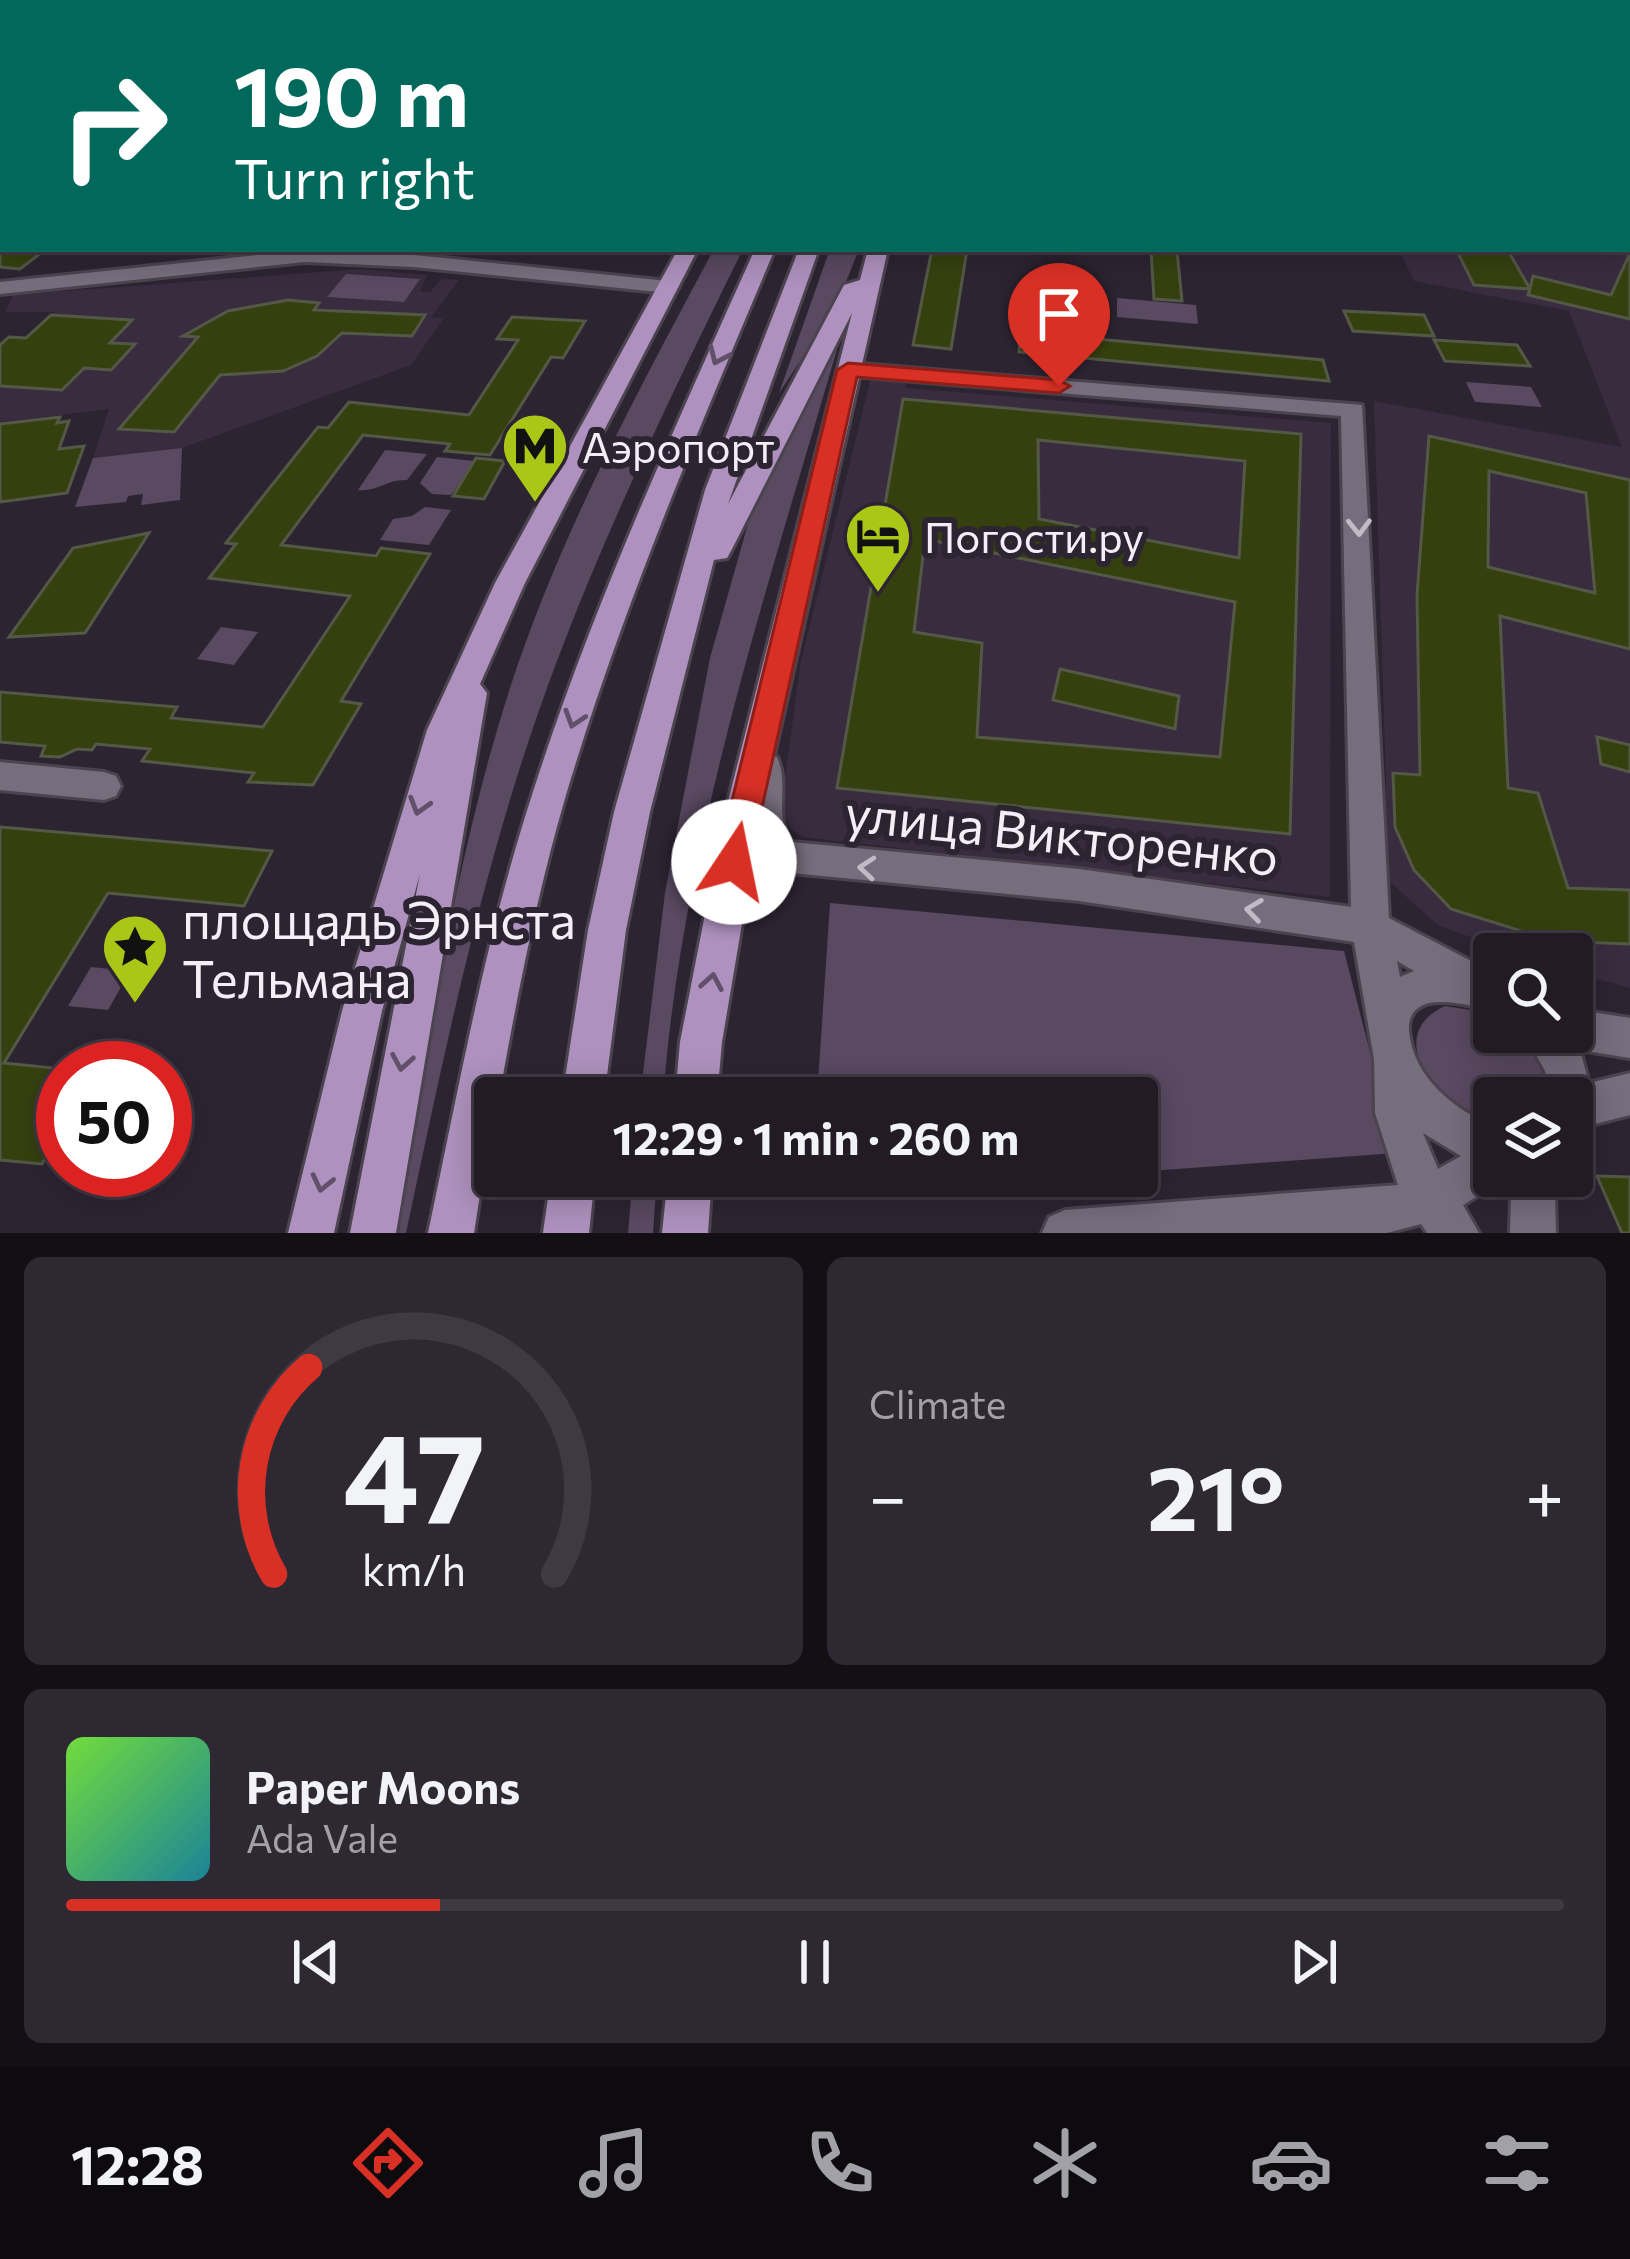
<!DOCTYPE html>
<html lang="en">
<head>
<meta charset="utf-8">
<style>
	body { margin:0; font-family:Commissioner,sans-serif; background:#2e2832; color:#f1f3f6; height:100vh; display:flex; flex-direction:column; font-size:45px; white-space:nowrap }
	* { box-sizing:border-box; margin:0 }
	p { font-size:39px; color:#a2a1a7 }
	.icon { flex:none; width:66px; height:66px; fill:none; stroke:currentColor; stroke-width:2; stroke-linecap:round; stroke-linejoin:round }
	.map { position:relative; height:1233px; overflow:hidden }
	.drawer { display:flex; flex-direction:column; gap:24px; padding:24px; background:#130f15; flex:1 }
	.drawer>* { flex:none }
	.hud { position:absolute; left:0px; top:0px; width:1632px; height:252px; box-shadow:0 6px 30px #0003,0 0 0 3px #3f3943; background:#00695c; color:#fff; overflow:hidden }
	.buttons { position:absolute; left:1473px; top:933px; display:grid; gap:24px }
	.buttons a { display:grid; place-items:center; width:120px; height:120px; border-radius:12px; background:#221b26; box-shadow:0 6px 30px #0003,0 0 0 3px #3f3943; font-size:60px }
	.speed { position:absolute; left:36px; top:1041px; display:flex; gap:24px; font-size:60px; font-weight:700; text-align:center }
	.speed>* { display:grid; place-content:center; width:156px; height:156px; border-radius:50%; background:#221b26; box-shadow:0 6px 30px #0003,0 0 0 3px #3f3943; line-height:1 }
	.speed .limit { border:18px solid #d22; background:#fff; color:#111 }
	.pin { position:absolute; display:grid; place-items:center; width:102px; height:102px; color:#fff; margin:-123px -51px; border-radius:50% 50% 50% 0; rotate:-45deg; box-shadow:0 0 12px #0007 }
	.pin .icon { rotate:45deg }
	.me { position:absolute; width:132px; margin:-66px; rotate:11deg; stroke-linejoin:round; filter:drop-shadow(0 0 9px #0008) }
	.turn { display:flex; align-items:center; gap:42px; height:252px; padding:0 36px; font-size:54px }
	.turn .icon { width:156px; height:156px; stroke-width:2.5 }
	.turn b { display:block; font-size:84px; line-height:102px }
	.big { font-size:90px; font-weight:700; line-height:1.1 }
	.drawer .tile { flex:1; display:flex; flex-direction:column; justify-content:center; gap:18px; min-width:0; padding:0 42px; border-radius:18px; background:#2e2832 }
	.drawer .dial { align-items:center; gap:0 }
	.dial svg { height:312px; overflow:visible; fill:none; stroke:#3f3943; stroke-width:7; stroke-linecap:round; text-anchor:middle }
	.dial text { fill:#f1f3f6; stroke:none }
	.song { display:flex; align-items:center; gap:36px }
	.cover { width:144px; height:144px; border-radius:18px; background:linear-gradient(135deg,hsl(100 70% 55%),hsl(190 70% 35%)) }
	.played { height:12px; border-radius:6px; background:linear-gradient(90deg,#d93025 25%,#3f3943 25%) }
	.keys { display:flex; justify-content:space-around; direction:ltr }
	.heat { display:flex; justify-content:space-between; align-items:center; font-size:66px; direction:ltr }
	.drawer .tiles { flex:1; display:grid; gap:24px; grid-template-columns:1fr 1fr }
	.tile:last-child { grid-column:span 2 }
	.trip { position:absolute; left:474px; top:1077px; width:684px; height:120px; border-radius:12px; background:#221b26; box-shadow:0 6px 30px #0003,0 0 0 3px #3f3943; font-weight:700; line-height:120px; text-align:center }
	.menu { display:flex; height:192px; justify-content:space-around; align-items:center; background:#0e0b0f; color:#a2a1a7 }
	.menu .icon { width:84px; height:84px }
	.menu .current { color:#d93025 }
	.menu b { font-size:54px; color:#f1f3f6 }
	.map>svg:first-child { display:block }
	.built { fill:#392c3f }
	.green { fill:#594961 }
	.building { fill:#36400f; stroke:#535847; stroke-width:3; fill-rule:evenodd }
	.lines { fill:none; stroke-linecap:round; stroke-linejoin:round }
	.minor-casing { stroke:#4b434e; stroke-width:6 }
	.major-casing { stroke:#4b434e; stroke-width:6 }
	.minor { fill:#776d7d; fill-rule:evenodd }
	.major { fill:#ae91be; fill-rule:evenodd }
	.oneway { stroke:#61506a }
	.oneway2 { stroke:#c2bac6 }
	.route { fill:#d93025; stroke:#8d1f18; stroke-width:3 }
	.labels { text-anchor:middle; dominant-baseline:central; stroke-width:12; stroke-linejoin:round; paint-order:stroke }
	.poi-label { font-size:42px; fill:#f4eef7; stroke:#2d2432; text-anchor:start }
	.near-street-label { font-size:51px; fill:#f4eef7; stroke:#2d2432 }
	.near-poi-label { font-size:51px; fill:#f4eef7; stroke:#2d2432; text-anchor:start }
</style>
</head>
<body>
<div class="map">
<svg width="1630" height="1233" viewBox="0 0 1630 1233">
	<rect width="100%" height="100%" fill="#2d2432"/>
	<g class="built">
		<polygon points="986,0 1539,0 986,3"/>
		<polygon points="1630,65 1630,988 1572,972 1572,954 1516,954 1438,925 1381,874 1386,780 1374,401 1622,447 1569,311 1414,281 1398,249 1629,249"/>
		<polygon points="360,269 427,275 420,292 430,292 442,279 459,280 431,317 443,319 411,365 182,448 93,458 109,409 0,422 0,345 9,337 27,338 55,312 5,312 13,295"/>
		<polygon points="871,377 906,380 906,388 1331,423 1330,897 802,837 790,828 781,807 801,661"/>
	</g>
	<g class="green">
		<path d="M714,249H743C672,393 602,537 547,688C483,864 445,1050 406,1233H398C427,1050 453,865 510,688C560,534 638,391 714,249Z"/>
		<polygon points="830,249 859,249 836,307 779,393"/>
		<polygon points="346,274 420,279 404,302 327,297"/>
		<polygon points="1117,298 1196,305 1198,324 1117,317"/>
		<path d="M836,338L840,339C768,588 683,838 663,1098H640L665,893L710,658L749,520L779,441Z"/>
		<polygon points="1466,382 1531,387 1542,407 1475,402"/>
		<polygon points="182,448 180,500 141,505 143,494 128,496 126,502 75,507 93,458"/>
		<path d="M385,450L427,454L407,480C387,479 377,492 358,490Z"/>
		<polygon points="437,457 483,462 468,486 458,485 451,495 432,494 420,483"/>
		<polygon points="425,507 451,510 429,545 380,540 393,519 412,516"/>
		<polygon points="221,627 258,632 234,665 197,659"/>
		<polygon points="830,903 1344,951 1396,1153 1137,1172 1137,1098 817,1098"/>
		<polygon points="91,967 130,971 108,1010 68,1006"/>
		<path d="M1445,1006L1490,1013L1494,1015V1032H1518L1543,1066L1545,1098H1494V1122C1445,1114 1377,1037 1445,1006Z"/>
		<polygon points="633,1176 657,1176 653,1233 628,1233"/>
		<polygon points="812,1176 1083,1176 811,1196"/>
	</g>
	<g class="building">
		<polygon points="0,249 46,249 20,269 0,267"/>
		<polygon points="932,249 967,250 951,349 913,345"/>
		<polygon points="1151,249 1177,251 1182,301 1154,299"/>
		<polygon points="1456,249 1507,249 1530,289 1533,276 1611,295 1630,253 1630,319 1528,295 1530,289 1474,285"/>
		<polygon points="288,300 319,303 314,310 425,315 412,336 342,333 317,356 283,371 220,375 174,432 119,429 198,337 183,336 228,311"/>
		<polygon points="1344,311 1424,315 1434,336 1353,331"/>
		<polygon points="51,315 132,320 110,343 135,344 111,370 84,368 62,390 0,386 0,345 9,337 26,338"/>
		<polygon points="512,317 585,321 563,358 551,357 490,455 445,451 450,444 363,435 281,545 376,556 381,548 430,554 341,701 361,704 313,785 248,782 254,773 142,761 150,749 96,744 92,750 77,749 60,757 41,756 45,746 0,742 0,692 177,707 171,718 263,727 350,596 209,578 236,544 226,543 318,427 328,428 349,402 469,415 518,340 497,339"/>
		<polygon points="1021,332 1323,360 1329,381 1019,352"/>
		<polygon points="1434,340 1517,345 1530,366 1445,361"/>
		<path d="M903,399L1301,434L1290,834L837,788ZM1038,440L1245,461L1239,558L1039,519ZM925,539L1235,602L1220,757L977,737L982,643L914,632Z"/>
		<polygon points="60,417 57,423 69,421 59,449 84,446 67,493 0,502 0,424"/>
		<path d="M1429,436L1630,480V649L1500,616L1508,788L1538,793L1568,888L1630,890V944L1553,941L1451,909L1414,870L1395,827L1393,773L1420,775L1417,595ZM1489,471L1586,493L1595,593L1488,567Z"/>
		<polygon points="476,458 505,461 484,499 453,496"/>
		<polygon points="149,533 85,633 9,637 73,548"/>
		<polygon points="1060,669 1179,696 1175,729 1053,700"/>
		<polygon points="1597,737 1630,745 1630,772 1601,764"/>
		<polygon points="0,827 272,851 244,906 108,893 4,1063 63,1069 63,1126 42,1164 0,1160"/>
		<polygon points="1597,1176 1630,1177 1630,1233 1622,1233"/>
	</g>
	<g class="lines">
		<g class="minor-casing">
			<g id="minor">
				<polygon points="89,0 106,0 87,3"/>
				<polygon points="3,52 3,63 0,64 0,53"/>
				<polygon points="305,250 414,255 668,281 679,287 668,293 414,267 305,262 0,294 0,282"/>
				<path d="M848,363L1362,405L1389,918L1494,973V1011C1475,1007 1450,999 1429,1003C1414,1007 1408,1017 1409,1031C1413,1077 1454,1110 1494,1126V1176H1510L1463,1205L1479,1233H1427L1421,1224L1387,1233H1042L1049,1217L1065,1210L1398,1185L1375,1113L1374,1059L1354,942L1079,901L781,872L768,868C747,838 735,792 753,757L765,753L777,757C790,784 773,815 791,842L1079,869L1351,907L1341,416L840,375V365ZM1397,961L1414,971L1400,977ZM1423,1133L1461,1156L1438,1169Z"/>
				<polygon points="0,762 104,772 116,776 121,786 116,796 104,800 0,790"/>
				<polygon points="1572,1009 1630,1018 1630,1058 1580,1050 1589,1083 1630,1073 1630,1115 1572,1130 1572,1098 1549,1098 1545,1071 1523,1032 1572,1032"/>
				<polygon points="1517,1176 1561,1176 1555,1193 1556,1233 1510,1233 1511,1193"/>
			</g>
		</g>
		<g class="major-casing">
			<g id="major">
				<polygon points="678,249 698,249 525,583 480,684 487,693 396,1233 350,1233 420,874 382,1011 334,1233 288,1233 342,1011 427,730 495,583"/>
				<path d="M755,249H775C699,428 622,608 566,795C537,894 517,996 499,1098H495L474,1233H428C459,1087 485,940 531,798C591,609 674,429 755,249Z"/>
				<polygon points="799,249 819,249 728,504 844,285 860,280 868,249 888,249 760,817 722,1042 717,1098 675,1098 680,1042 724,817 852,313 731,551 727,558 714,560 650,812 626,930 604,1098 562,1098 588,930 614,812 705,490"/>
				<polygon points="551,1176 595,1176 589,1233 543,1233"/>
				<polygon points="668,1176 712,1176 708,1233 662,1233"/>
			</g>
		</g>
		<use href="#minor" class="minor"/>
		<use href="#major" class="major"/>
	</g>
	<defs><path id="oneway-chevron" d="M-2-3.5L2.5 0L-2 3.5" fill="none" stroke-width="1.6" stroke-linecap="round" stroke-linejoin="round" transform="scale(3)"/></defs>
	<g class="oneway">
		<use href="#oneway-chevron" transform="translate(718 356) rotate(114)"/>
		<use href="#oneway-chevron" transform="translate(574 719) rotate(108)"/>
		<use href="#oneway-chevron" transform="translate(419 806) rotate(107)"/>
		<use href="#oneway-chevron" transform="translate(712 982) rotate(-80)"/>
		<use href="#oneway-chevron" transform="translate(402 1062) rotate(100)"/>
		<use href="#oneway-chevron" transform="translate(322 1183) rotate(103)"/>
	</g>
	<g class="oneway2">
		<use href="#oneway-chevron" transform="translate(1359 527) rotate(89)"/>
		<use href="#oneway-chevron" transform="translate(867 868) rotate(-175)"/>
		<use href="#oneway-chevron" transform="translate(1254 910) rotate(-172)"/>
	</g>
	<polygon class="route" points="848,363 1059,380 1070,386 1059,393 857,377 750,862 745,872 734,876 722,872 717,862 837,370"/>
	<defs>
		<g id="metro-pin" transform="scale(3.45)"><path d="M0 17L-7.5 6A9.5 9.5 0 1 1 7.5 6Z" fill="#aac717" stroke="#2d2432"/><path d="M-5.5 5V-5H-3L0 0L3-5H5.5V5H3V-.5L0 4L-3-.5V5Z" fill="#111"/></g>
		<g id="hotel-pin" transform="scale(3.45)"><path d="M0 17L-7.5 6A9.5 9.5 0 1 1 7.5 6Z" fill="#aac717" stroke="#2d2432"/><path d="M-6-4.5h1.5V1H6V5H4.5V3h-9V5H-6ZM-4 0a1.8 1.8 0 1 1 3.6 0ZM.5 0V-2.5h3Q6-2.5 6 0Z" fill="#111"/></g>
		<g id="sight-pin" transform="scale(3.45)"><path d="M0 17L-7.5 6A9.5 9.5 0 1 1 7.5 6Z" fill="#aac717" stroke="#2d2432"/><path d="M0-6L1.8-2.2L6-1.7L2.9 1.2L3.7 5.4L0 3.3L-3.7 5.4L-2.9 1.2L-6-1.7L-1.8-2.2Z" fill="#111"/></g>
	</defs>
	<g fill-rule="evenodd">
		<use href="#metro-pin" x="535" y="446"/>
		<use href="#hotel-pin" x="878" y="536"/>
		<use href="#sight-pin" x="135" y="947"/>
	</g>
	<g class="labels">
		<g class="poi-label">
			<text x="582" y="446">Аэропорт</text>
			<text x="924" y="536">Погости.ру</text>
		</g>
		<g class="near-street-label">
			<text transform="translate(1062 833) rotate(6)">улица Викторенко</text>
		</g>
		<g class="near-poi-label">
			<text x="182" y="918">площадь Эрнста<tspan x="182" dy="59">Тельмана</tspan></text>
		</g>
	</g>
</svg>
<div class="buttons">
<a><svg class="icon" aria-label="search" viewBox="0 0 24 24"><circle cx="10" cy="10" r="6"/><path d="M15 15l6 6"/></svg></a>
<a><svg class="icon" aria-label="layers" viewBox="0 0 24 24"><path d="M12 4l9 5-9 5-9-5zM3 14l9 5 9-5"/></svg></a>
</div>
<div class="speed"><div class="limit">50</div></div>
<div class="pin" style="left:1059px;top:386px;background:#d93025"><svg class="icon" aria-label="arrive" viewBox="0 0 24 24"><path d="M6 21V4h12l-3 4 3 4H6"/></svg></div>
<svg class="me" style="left:734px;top:862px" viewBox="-20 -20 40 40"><circle r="19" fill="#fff"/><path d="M0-13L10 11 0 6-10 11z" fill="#d93025"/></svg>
<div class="trip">12:29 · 1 min · 260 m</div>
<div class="hud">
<div class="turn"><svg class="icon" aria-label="right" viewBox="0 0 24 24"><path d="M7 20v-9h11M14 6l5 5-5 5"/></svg><div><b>190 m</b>Turn right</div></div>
</div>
</div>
<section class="drawer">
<div class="tiles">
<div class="tile dial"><svg viewBox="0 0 100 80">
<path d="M14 69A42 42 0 1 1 86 69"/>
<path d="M14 69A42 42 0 0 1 23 16" stroke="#d93025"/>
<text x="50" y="56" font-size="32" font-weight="700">47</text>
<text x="50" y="72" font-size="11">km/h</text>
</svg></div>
<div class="tile"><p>Climate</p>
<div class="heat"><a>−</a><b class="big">21°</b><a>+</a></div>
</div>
<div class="tile">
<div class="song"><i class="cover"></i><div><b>Paper Moons</b><p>Ada Vale</p></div></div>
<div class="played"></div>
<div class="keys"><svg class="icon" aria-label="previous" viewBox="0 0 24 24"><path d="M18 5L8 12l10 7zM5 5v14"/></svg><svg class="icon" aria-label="pause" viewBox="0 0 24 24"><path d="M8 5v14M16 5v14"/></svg><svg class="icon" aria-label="next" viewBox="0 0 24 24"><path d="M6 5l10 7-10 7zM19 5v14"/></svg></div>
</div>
</div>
</section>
<nav class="menu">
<b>12:28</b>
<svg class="icon current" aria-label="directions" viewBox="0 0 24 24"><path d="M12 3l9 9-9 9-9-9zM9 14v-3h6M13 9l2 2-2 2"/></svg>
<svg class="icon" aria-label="music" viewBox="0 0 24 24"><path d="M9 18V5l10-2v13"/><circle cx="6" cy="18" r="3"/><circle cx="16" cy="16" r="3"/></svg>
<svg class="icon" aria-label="phone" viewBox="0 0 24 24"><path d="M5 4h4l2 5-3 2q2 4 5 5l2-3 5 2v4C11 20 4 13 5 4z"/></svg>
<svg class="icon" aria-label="climate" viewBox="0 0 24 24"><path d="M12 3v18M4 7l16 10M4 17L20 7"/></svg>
<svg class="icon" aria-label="car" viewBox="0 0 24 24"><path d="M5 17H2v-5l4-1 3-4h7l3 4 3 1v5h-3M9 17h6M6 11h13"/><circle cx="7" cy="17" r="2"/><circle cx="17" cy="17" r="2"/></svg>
<svg class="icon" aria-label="filters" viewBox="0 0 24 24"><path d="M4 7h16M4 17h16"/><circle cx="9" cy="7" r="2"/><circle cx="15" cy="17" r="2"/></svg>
</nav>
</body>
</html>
